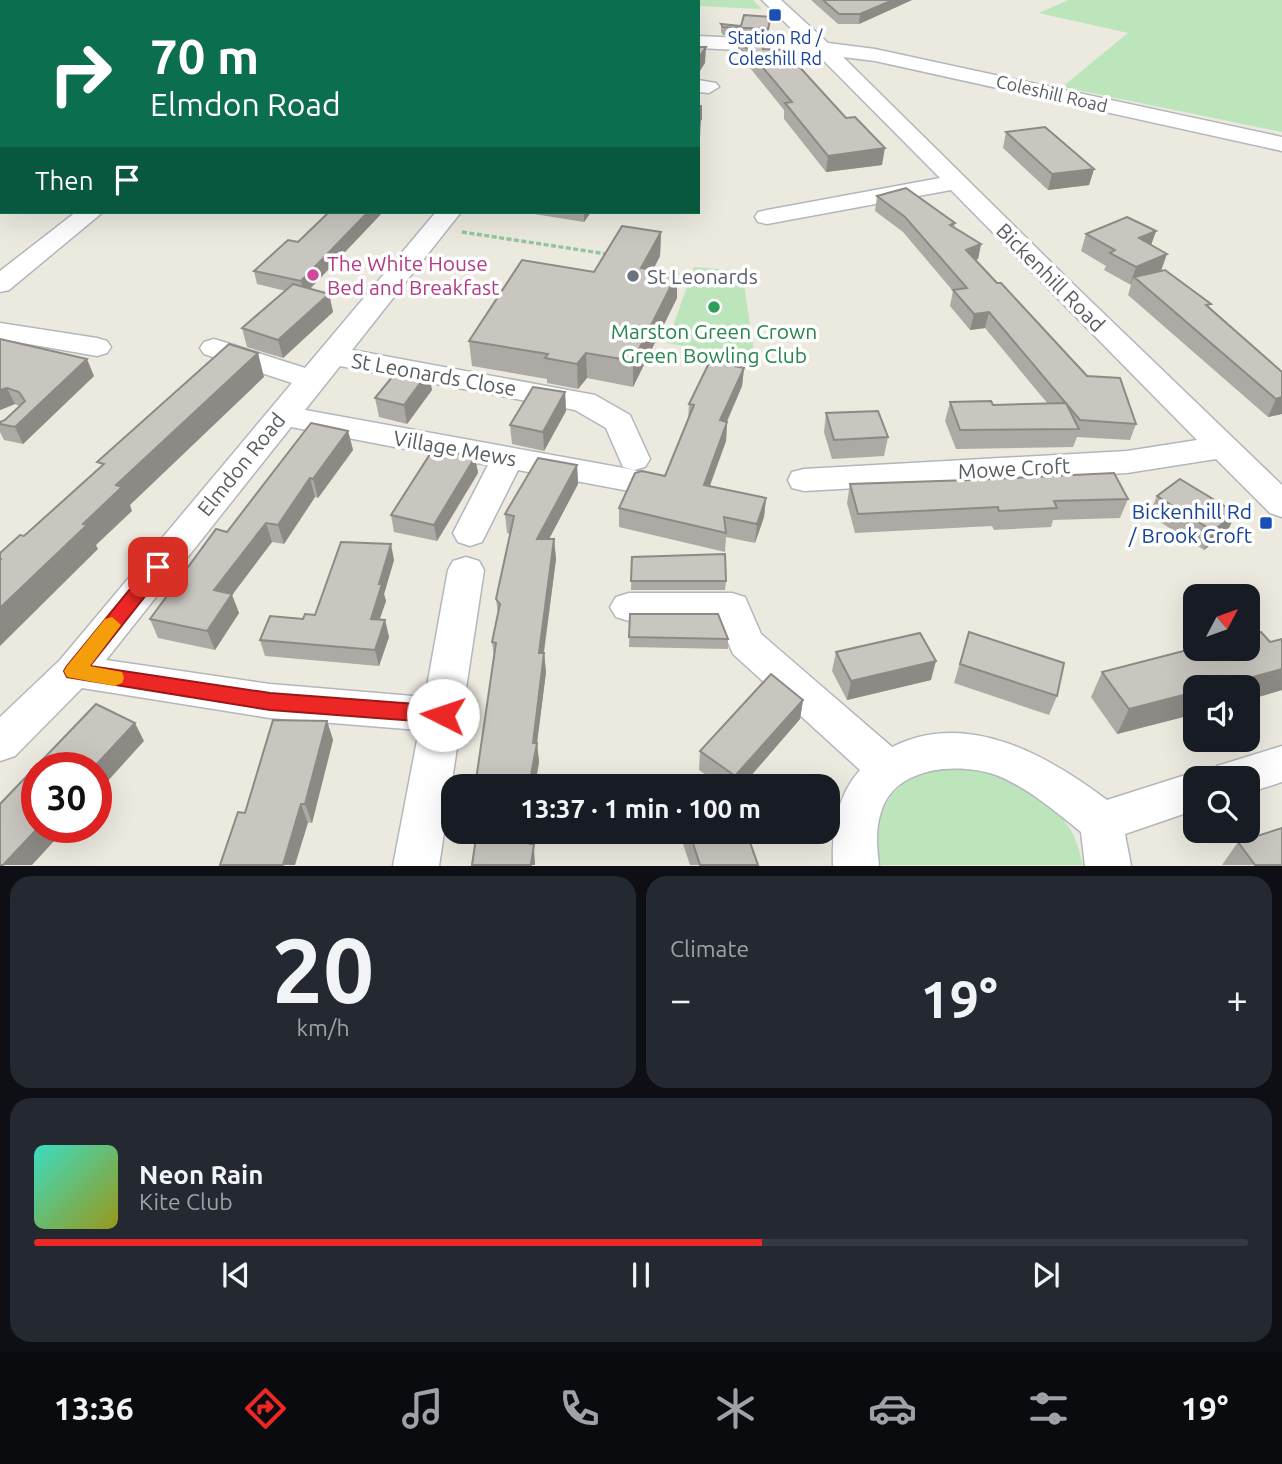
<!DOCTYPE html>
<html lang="en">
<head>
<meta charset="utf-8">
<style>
	body { margin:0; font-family:Ubuntu,sans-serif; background:#242831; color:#f1f3f6; height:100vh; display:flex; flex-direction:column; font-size:26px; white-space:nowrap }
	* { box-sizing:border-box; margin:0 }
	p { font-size:23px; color:#9ea1a6 }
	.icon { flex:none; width:38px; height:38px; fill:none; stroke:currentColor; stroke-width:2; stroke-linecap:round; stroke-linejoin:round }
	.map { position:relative; height:866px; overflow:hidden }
	.sheet { display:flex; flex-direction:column; gap:10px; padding:10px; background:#0d0f14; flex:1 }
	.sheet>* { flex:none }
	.banner { position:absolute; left:0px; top:0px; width:700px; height:214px; box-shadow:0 7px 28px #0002; background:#0b6e4f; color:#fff; overflow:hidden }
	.needle { width:46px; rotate:49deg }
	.buttons { position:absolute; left:1183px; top:584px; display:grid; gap:14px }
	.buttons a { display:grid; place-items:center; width:77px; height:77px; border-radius:14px; background:#171b24; box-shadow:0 7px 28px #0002; font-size:35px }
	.speed { position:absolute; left:21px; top:752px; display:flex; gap:14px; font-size:35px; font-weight:700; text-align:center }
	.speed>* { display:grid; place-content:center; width:91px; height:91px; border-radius:50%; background:#171b24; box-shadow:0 7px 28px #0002; line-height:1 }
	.speed .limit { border:10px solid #d22; background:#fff; color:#111 }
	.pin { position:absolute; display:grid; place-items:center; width:60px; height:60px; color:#fff; margin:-30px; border-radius:14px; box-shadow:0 4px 10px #0006 }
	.me { position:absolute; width:77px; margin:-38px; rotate:274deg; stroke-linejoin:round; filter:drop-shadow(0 0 5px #0008) }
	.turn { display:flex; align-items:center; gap:24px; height:147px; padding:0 35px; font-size:32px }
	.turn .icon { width:91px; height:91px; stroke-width:2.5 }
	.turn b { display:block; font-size:49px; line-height:60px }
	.then { display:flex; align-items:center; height:66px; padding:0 35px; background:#0003; gap:14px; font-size:26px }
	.big { font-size:52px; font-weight:600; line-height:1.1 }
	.sheet .card { flex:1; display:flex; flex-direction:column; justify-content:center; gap:10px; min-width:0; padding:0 24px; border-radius:21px; background:#242831 }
	.sheet .dial { align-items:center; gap:0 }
	.dial b { font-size:91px; line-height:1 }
	.song { display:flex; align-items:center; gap:21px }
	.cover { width:84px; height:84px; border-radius:10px; background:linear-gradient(135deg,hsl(170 70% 55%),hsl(60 70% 35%)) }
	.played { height:7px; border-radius:4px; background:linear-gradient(90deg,#ed2725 60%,#363941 60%) }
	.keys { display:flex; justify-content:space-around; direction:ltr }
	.heat { display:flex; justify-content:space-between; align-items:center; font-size:38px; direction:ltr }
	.sheet .tiles { flex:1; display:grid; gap:10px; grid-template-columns:1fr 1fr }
	.card:last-child { grid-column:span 2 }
	.trip { position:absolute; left:441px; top:774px; width:399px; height:70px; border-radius:21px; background:#171b24; box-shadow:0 7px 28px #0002; font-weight:600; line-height:70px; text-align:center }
	.tab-bar { display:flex; height:112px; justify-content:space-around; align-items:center; background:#090b0e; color:#9ea1a6 }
	.tab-bar .icon { width:49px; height:49px }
	.tab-bar .selected { color:#ed2725 }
	.tab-bar b { font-size:32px; color:#f1f3f6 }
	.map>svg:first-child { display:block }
	.green { fill:#bde5bb }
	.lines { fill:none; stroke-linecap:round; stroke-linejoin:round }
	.minor-casing { stroke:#b3b7bb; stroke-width:3 }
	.path { stroke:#93c69f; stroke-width:3.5; stroke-dasharray:5 2.5; stroke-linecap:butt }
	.minor { fill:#fff; fill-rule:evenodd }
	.wall { fill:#ada9a4 }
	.shaded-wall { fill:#8d8a86 }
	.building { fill:#c9c5bf; stroke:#8d8a86; stroke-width:2 }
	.route { fill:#ed2725; stroke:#9a1918; stroke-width:2 }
	.slow { fill:#f59e0b }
	.transit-dot { fill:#1a4fb4; stroke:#fff; stroke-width:2.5 }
	.hotel-dot { fill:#d1479c; stroke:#fff; stroke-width:2.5 }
	.worship-dot { fill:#6b7280; stroke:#fff; stroke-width:2.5 }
	.leisure-dot { fill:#2e9e5b; stroke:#fff; stroke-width:2.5 }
	.labels { text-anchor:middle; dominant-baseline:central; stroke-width:7; stroke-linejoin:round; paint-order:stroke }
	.far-transit-label { font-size:18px; fill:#164399; stroke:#fff }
	.far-street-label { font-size:18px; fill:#585d61; stroke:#fff }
	.hotel-label { font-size:21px; fill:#b23c85; stroke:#fff; text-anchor:start }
	.worship-label { font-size:21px; fill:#5b616d; stroke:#fff; text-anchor:start }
	.street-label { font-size:21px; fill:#585d61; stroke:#fff }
	.leisure-label { font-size:21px; fill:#27864d; stroke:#fff }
	.transit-label { font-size:21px; fill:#164399; stroke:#fff; text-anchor:end }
</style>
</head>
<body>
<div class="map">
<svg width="1282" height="866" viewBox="0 0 1282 866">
	<rect width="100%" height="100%" fill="#ece9df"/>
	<g class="green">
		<polygon points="644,0 753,0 762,9 698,6 698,2 643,2"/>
		<polygon points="1068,0 1282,0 1282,132 1062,87 1128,33 1039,13"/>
		<polygon points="694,267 742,271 755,359 667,343"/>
		<path d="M955,764C999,769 1046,790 1070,829C1077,839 1080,854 1083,865H879C871,826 884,789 923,771C932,767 945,766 955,764Z"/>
	</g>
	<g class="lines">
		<g class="minor-casing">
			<g id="minor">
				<polygon points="616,0 634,0 615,2"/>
				<polygon points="762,0 781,0 828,43 875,49 1282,137 1282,151 875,61 843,57 1072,283 1282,485 1282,517 1270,513 1216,459 1127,473 804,491 792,488 788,480 792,472 804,469 1127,451 1197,440 951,190 767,224 758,222 755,217 758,212 767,210 940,178 817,54 698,48 698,36 804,41"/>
				<rect x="0" y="12" width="2" height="12"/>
				<polygon points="2,53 2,65 0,66 0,54"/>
				<polygon points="698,80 716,83 719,87 709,93 698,92"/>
				<polygon points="2,145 2,160 0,161 0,146"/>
				<polygon points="76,212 103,212 9,290 0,292 0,271"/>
				<polygon points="436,212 461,212 352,350 595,395 630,415 650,459 645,467 634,470 623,467 606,428 575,410 340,366 305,410 629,469 641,472 645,480 641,488 629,491 518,470 482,542 470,546 458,542 453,533 488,465 291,427 106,660 270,684 425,697 448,570 453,561 466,557 479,561 484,570 439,866 393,866 419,730 270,718 82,688 15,756 0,761 0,717 60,660 292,383 204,354 200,348 204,342 214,339 224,342 305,368"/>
				<polygon points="0,323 97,338 107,341 111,347 107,353 97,356 0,339"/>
				<path d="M629,593H732L745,597L761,634L892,747C967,709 1047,755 1107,800L1195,772L1211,779H1195V810L1125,834L1131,866H1085L1081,832C1055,811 1027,787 996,775C958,762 895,766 881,812C875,830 877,847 879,866H833C832,831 836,797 860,770L733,654L719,621H629L616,617L610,607L616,597Z"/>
				<polygon points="1282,746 1282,782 1248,793 1248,779 1211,779 1217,766"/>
			</g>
		</g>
		<polyline class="path" points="462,232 607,254"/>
		<use href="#minor" class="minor"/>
	</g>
	<g class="wall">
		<polygon points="183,0 601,0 600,2 181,2"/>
		<polygon points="811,0 912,0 859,24 838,24"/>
		<polygon points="771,17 768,37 723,35 721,32 721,24 741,26"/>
		<polygon points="738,38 764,49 882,165 826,172 784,119 784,110 738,53"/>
		<polygon points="2,80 2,100 0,100 0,81"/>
		<polygon points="1006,132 1094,169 1089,185 1048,190 1003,148"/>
		<polygon points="877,196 955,223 954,227 981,244 978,259 975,260 997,283 1136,424 1130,440 1077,437 1073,447 956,449 945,421 950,402 993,405 1048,404 985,328 970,330 950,306 953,291 903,232 875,211"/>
		<polygon points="329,212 383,212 310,289 329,294 333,312 283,358 247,347 242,328 286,291 257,284 254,271 298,242"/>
		<polygon points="533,212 591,212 584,222 534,214"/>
		<polygon points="1156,231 1151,245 1161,271 1210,308 1282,372 1282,414 1268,417 1128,295 1131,285 1104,270 1106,266 1081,251 1086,234"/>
		<polygon points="661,232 660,256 653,270 677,274 677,298 633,387 587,378 578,389 547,383 547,379 472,366 469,341 594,272"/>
		<polygon points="0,339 94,376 23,444 4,440 0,432 0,422 5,420 19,406 15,404 0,410"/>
		<polygon points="744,368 742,386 727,422 726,441 710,486 766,498 764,517 755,543 726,537 725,552 619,527 619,508 665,476 688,420 689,404"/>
		<polygon points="432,390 407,424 379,417 375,398"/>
		<polygon points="565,392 566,411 544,451 512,444 510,425"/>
		<polygon points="826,413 888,437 884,456 832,459 824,432"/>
		<polygon points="348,431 353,450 318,498 315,497 284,544 272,542 232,595 239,613 215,650 158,638 150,619 227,532"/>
		<polygon points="475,457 478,473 437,541 394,532 391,515"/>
		<polygon points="577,465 578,484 549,539 554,539 556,559 544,653 546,672 537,743 539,762 535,786 477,786 476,780 494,658 492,642 498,614 496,599 510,534 507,533 505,514"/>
		<polygon points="850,484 1128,499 1120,518 1053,520 1051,527 994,530 992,526 855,533 847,503"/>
		<polygon points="1157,496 1236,513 1227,532 1204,550 1149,515"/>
		<polygon points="632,557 726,581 725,590 631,590"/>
		<polygon points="394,560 384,594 386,601 379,620 385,620 389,637 379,666 265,656 260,640 303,619 315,615"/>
		<polygon points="630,614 728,639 728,649 629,647"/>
		<polygon points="969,632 1057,696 1049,715 954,683"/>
		<polygon points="1270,642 1282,690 1248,700 1248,688 1195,688 1195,714 1117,734 1091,697 1102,672"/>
		<polygon points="836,652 931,680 847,700 832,671"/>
		<polygon points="803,700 800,719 742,786 721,786 699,770 700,751"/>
		<polygon points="327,721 333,740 312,823 245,813"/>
		<polygon points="683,831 746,831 758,865 690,865 682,841"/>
		<polygon points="1238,842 1282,865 1222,865"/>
	</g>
	<g class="shaded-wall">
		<polygon points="588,0 601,0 600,2 586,2"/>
		<polygon points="893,0 912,0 859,24 860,14"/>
		<polygon points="706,47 705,63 698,74 698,59"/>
		<polygon points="701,119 700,137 698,140 698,123"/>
		<polygon points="885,148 882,165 826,172 828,156"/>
		<polygon points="1094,169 1089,185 1048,190 1052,174"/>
		<polygon points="368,212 383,212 304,295 301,281"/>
		<polygon points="584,212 591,212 584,222"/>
		<polygon points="1156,231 1150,248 1139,238"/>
		<polygon points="661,232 660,256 641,292 641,268"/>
		<polygon points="981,244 978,259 963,265 966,250"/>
		<polygon points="1167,254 1161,271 1134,277 1130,285 1136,267"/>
		<polygon points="677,274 677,298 633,387 633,361"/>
		<polygon points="329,294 333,312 283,358 278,340"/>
		<polygon points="989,312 985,328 970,330 974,314"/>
		<polygon points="258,353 264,377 130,505 132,511 96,545 98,549 0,646 0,608 83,524 116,485"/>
		<polygon points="586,353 587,378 578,389 577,364"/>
		<polygon points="87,359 94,376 23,444 15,427"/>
		<polygon points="744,368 742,386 719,439 720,420"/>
		<polygon points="429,371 432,390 407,424 404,405"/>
		<polygon points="7,388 15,404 0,410 0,390"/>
		<polygon points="565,392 566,411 544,451 543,432"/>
		<polygon points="1282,397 1282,414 1268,417 1276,399"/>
		<polygon points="727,422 726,441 703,504 704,485"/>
		<polygon points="348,431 353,450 318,498 313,479"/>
		<polygon points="475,457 478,473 437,541 434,525"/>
		<polygon points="577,465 578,484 539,558 537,539"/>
		<polygon points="310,478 315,497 284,544 278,525"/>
		<polygon points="766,498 764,517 755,543 757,524"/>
		<polygon points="1236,513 1227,532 1204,550 1213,531"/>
		<polygon points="266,523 272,542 232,595 239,613 215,650 207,631 214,590"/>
		<polygon points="554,539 556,559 541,672 539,653"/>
		<polygon points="391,544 394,560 384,594 386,601 374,636 371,619 379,584"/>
		<polygon points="385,620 389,637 379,666 375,650"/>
		<polygon points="544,653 546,672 537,743 539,762 535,786 529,786 533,743"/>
		<polygon points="936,661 931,680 847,700 851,681"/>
		<polygon points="1282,669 1282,690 1248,700 1248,688 1212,688"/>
		<polygon points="1195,692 1195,714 1117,734 1129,709"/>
		<polygon points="803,700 800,719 742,786 734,786 735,776"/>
		<polygon points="327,721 333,740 312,823 305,804"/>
		<polygon points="135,723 144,741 96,794 96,768 93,768"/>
		<polygon points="301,804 308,823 295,865 283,865"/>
		<polygon points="38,828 66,828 32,865 3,865"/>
		<polygon points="532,831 537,831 534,848 535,865 531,865 530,844"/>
	</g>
	<g class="building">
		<polygon points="183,0 493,0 492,2 181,2"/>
		<polygon points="551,0 588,0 586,2 549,2"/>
		<polygon points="823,0 893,0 860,14 839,14"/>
		<polygon points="744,15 771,17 768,29 723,27 721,24 741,26"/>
		<polygon points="738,38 765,39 763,49 784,50 846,118 855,117 885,148 828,156 785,103 792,102"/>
		<polygon points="698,47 706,47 698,59"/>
		<polygon points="698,106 701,106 701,119 698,123"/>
		<polygon points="1045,127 1094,169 1052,174 1006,132"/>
		<polygon points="906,188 955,223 950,225 981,244 966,250 997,283 1001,283 1087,376 1120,378 1136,424 1080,420 989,312 974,314 953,290 967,288 905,217 877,196"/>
		<polygon points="329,212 368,212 301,281 254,271 288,240 298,242"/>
		<polygon points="1127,217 1156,231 1139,238 1167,254 1136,267 1110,253 1115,250 1086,234"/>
		<polygon points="622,226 661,232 641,268 677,274 633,361 586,353 577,364 545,358 548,354 469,341 522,260 594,272"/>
		<polygon points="1165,270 1211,304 1206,305 1282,372 1282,397 1276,399 1134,277"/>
		<polygon points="293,284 329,294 278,340 242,328"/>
		<polygon points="0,339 87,359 15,427 0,424 0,422 5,420 25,401 19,392 7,388 0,390"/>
		<polygon points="229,344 258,353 116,485 122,487 83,524 87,525 0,608 0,560 1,559 0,558 0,553 20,535 24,536 104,464 97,462"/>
		<polygon points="710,361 744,368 720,420 727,422 704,485 766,498 757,524 724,517 726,533 619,508 635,473 642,471 665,476 694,405 689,404"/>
		<polygon points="401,366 429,371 404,405 375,398"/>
		<polygon points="533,387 565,392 543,432 510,425"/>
		<polygon points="991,401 993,405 1066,403 1079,429 960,430 950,402"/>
		<polygon points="878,411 888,437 834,440 826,413"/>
		<polygon points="311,423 348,431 313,479 310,478 278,525 266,523 214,590 232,594 207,631 150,619 216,529 227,532"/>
		<polygon points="434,448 475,457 434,525 391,515"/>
		<polygon points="538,458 577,465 537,539 554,539 539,653 544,653 533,743 537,743 529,786 483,786 484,781 476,780 496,643 492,642 500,604 496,599 514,516 505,514"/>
		<polygon points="1114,473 1128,499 1054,501 1057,508 999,511 998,507 858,514 850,484 969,480"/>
		<polygon points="1180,479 1236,513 1213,531 1157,496"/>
		<polygon points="341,542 391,544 379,584 382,584 371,619 385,620 375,650 260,640 270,616 303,619 305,614 315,615"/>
		<polygon points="725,554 726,581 631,581 632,557"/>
		<polygon points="630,614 718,614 728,639 629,637"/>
		<polygon points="969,632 1064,663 1057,696 960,664"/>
		<polygon points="1261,632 1270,642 1282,639 1282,669 1212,688 1195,688 1195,692 1129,709 1102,672 1195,648 1248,649 1248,635"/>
		<polygon points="920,633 936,661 851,681 836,652"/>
		<polygon points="771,674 803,700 735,776 700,751"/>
		<polygon points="96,704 135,723 93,768 37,768 38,828 3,865 0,865 0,804"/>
		<polygon points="273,720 327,721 305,804 301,804 283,865 220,865 238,812 245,813"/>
		<polygon points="1282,828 1282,865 1255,865 1238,842"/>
		<polygon points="477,831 532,831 530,844 534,844 531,865 472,865"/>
		<polygon points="689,831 746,831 758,865 700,865"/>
	</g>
	<polygon class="route" points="158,560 167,567 165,571 90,666 270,693 443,706 450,708 453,715 450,721 443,723 270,710 67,677 64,671 67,666 152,562"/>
	<polygon class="slow" points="112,617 121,625 90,666 122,672 124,678 122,683 115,686 67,677 64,671 67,666 105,619"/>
	<g class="transit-dot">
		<rect x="768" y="8" width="14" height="14" rx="3.5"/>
		<rect x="1259" y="516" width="14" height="14" rx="3.5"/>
	</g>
	<circle class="hotel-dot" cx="313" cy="275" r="7"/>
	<circle class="worship-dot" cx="633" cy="276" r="7"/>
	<circle class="leisure-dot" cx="714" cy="307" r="7"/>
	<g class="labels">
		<g class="far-transit-label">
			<text x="775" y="37">Station Rd /<tspan x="775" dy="21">Coleshill Rd</tspan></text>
		</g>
		<g class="far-street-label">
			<text transform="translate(1052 93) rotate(13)">Coleshill Road</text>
		</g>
		<g class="hotel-label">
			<text x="327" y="263">The White House<tspan x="327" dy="24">Bed and Breakfast</tspan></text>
		</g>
		<g class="worship-label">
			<text x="647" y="276">St Leonards</text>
		</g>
		<g class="street-label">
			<text transform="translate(1051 277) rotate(45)">Bickenhill Road</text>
			<text transform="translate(434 374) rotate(10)">St Leonards Close</text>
			<text transform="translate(455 448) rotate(10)">Village Mews</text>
			<text transform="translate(241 464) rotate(-51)">Elmdon Road</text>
			<text transform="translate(1014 468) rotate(-3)">Mowe Croft</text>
		</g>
		<g class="leisure-label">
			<text x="714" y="331">Marston Green Crown<tspan x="714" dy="24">Green Bowling Club</tspan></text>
		</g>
		<g class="transit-label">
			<text x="1252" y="511">Bickenhill Rd<tspan x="1252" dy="24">/ Brook Croft</tspan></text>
		</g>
	</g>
</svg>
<div class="buttons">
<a><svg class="needle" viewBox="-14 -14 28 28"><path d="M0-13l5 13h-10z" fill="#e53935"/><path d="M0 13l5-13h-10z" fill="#9ea1a6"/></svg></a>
<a><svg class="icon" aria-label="sound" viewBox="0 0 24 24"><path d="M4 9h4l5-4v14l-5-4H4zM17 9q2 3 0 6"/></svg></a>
<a><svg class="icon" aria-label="search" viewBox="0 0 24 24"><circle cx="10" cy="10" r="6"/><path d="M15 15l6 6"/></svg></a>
</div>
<div class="speed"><div class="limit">30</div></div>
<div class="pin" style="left:158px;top:567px;background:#d93025"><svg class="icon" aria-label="arrive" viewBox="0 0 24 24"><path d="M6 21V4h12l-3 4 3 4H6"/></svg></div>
<svg class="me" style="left:443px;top:715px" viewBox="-20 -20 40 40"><circle r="19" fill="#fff"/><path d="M0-13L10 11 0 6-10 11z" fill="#ed2725"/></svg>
<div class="trip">13:37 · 1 min · 100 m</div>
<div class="banner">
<div class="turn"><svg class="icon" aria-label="right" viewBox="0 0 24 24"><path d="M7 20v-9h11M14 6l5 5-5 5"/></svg><div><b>70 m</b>Elmdon Road</div></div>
<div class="then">Then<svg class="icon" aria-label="arrive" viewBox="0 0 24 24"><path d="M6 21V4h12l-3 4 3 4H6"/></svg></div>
</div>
</div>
<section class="sheet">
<div class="tiles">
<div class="card dial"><b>20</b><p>km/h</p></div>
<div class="card"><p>Climate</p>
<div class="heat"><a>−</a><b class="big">19°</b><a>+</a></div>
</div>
<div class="card">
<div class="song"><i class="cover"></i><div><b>Neon Rain</b><p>Kite Club</p></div></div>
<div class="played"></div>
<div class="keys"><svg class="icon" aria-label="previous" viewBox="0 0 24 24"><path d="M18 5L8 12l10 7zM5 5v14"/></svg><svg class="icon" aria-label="pause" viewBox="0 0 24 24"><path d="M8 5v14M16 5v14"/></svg><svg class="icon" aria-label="next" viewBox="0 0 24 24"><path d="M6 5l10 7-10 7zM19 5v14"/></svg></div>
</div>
</div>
</section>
<nav class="tab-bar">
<b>13:36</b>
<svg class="icon selected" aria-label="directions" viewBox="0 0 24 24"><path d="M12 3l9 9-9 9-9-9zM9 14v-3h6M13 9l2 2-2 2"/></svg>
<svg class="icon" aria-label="music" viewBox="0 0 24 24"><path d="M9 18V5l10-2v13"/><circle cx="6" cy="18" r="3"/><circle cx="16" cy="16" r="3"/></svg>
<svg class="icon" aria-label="phone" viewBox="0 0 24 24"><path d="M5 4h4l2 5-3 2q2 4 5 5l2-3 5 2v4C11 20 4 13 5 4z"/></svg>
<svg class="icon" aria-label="climate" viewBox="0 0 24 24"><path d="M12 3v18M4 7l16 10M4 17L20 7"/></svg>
<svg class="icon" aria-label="car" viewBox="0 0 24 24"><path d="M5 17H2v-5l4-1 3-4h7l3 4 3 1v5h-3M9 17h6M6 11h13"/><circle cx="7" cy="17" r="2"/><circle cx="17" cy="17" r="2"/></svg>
<svg class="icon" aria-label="filters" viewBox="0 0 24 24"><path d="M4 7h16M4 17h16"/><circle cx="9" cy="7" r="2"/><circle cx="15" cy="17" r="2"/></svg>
<b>19°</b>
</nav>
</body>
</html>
